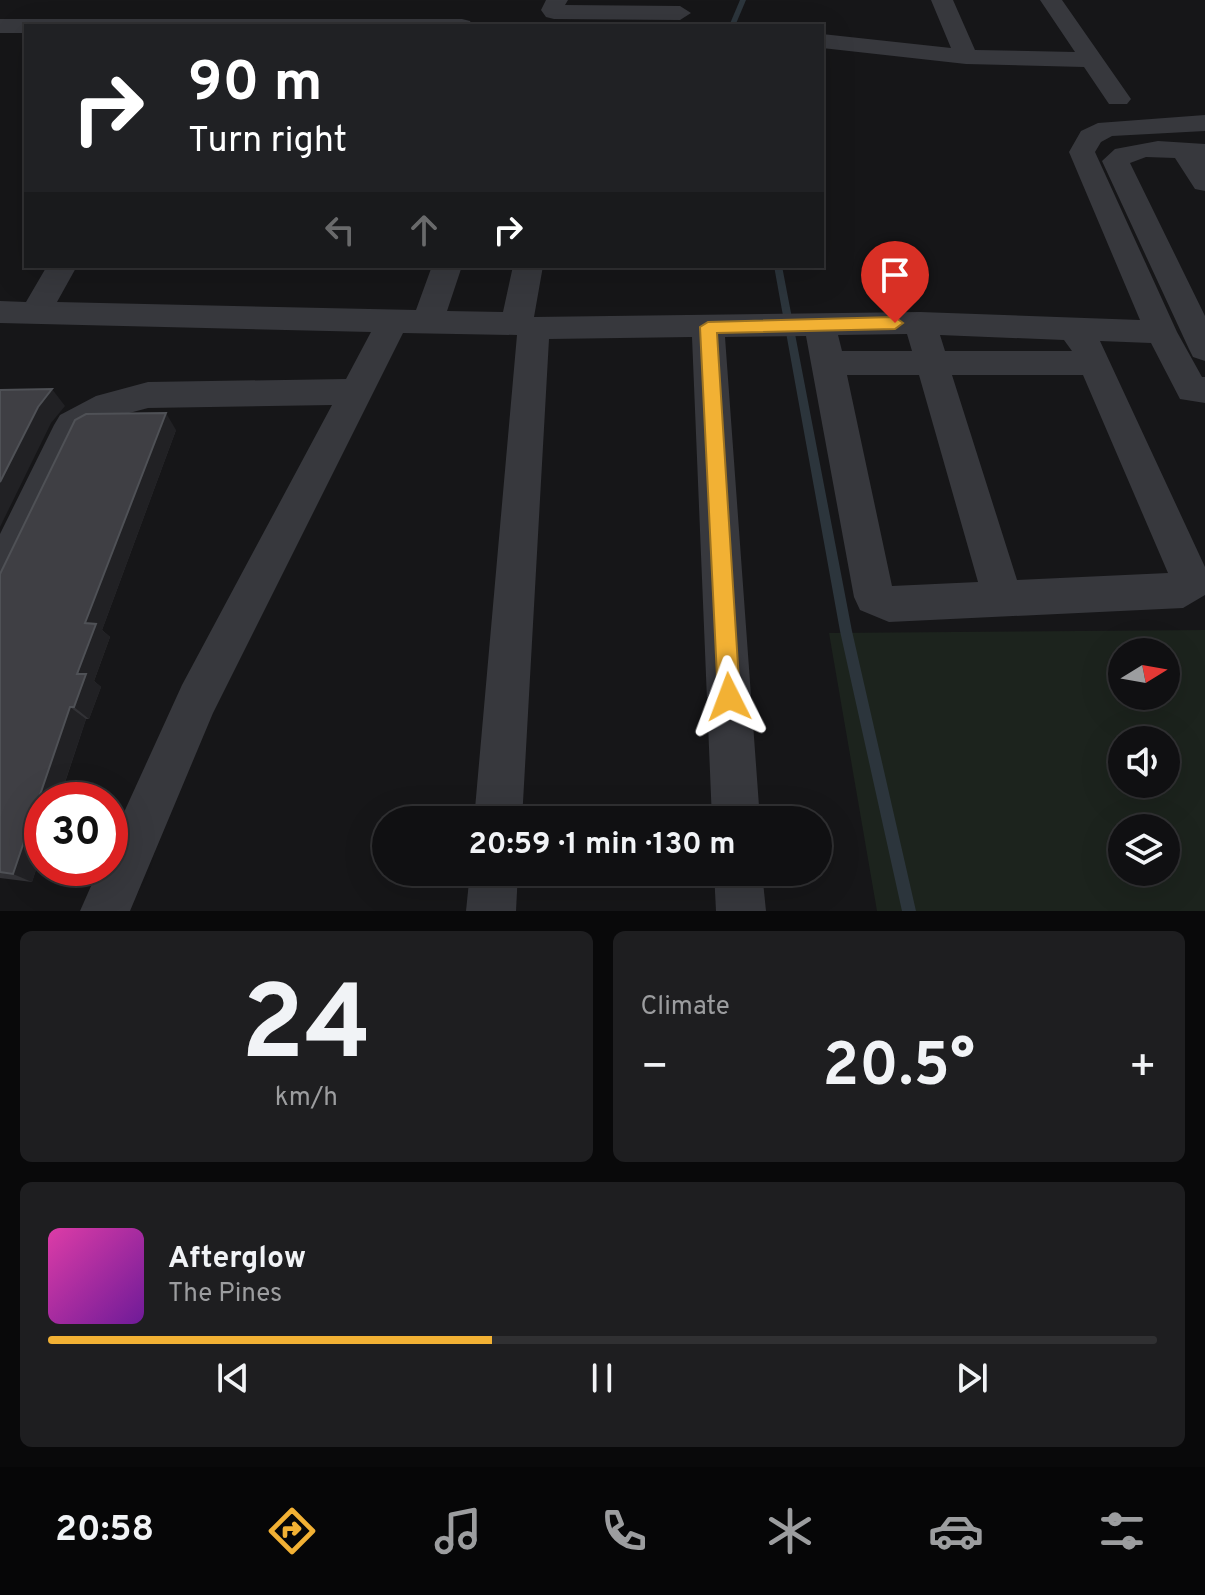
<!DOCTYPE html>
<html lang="en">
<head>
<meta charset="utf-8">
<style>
	body { margin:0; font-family:Overpass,sans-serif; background:#1e1e20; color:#f1f3f6; height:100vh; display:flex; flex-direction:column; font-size:30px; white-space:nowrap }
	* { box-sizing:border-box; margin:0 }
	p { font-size:26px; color:#9c9d9f }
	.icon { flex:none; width:44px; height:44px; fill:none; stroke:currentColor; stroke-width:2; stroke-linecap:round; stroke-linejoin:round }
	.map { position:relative; height:911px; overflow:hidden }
	.sheet { display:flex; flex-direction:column; gap:20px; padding:20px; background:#09090a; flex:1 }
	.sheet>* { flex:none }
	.hud { position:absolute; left:24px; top:24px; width:800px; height:244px; border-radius:0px; box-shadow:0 8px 32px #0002,0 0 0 2px #303032; background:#202124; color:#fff; overflow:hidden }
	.needle { width:52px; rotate:79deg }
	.tools { position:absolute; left:1108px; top:638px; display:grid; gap:16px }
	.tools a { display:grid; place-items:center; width:72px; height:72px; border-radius:50%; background:#101012; box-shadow:0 8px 32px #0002,0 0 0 2px #303032; font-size:40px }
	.speed { position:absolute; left:24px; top:782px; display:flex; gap:16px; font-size:40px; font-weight:700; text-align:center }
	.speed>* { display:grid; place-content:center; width:104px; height:104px; border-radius:50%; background:#101012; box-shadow:0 8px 32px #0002,0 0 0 2px #303032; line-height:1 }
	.speed .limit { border:12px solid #d22; background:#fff; color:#111 }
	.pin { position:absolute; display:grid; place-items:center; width:68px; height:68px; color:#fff; margin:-82px -34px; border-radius:50% 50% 50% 0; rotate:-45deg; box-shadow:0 0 8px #0007 }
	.pin .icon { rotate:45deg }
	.me { position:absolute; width:88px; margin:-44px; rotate:357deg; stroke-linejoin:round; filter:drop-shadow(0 0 6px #0008) }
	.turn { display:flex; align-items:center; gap:28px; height:168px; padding:0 32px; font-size:36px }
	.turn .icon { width:104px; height:104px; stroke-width:2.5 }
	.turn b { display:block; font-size:56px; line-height:68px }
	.lanes { display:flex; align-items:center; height:76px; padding:0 32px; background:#0003; justify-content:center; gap:40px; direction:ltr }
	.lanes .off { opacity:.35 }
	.big { font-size:60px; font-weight:700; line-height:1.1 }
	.sheet .tile { flex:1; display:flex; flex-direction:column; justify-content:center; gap:12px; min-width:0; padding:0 28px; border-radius:12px; background:#1e1e20 }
	.sheet .dial { align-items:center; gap:0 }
	.dial b { font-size:104px; line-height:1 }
	.song { display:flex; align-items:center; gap:24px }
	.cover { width:96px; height:96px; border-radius:12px; background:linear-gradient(135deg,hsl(320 70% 55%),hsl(280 70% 35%)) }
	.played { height:8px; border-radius:4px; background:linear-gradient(90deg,#f2b134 40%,#303032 40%) }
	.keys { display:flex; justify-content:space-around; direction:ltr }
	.heat { display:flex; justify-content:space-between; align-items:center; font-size:44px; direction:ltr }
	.sheet .tiles { flex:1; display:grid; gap:20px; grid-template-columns:1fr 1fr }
	.tile:last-child { grid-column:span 2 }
	.trip { position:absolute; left:372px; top:806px; width:460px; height:80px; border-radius:40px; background:#101012; box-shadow:0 8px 32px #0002,0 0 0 2px #303032; font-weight:700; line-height:80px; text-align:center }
	.menu { display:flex; height:128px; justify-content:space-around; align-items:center; background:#060607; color:#9c9d9f }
	.menu .icon { width:56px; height:56px }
	.menu .on { color:#f2b134 }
	.menu b { font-size:36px; color:#f1f3f6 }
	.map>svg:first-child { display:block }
	.green { fill:#1c231d; fill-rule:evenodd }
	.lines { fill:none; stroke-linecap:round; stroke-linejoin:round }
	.stream { fill:#2c353c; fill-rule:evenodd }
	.minor { fill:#37383d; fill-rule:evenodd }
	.wall { fill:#323236 }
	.shaded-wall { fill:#212124 }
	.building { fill:#3f3f44; stroke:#4f5156; stroke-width:2 }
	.route { fill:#f2b134; stroke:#9d7322; stroke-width:2 }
</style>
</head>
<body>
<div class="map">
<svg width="1205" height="911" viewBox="0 0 1205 911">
	<rect width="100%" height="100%" fill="#161618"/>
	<path class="green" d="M1205,630V911H877L829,633ZM1122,652H1166V696H1122ZM1122,740H1166V784H1122ZM1122,828H1166V872H1122Z"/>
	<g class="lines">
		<g class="stream">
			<polygon points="740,0 746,0 735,26 729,26"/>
			<polygon points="774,266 782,266 852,631 916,911 902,911 840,631"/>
		</g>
		<g class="minor">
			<polygon points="546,0 568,0 565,5 680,6 691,13 680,20 554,19 546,17 541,10"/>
			<polygon points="931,0 953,0 975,50 1075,52 1040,0 1062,0 1131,99 1127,104 1109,104 1084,67 966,64 822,48 822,34 951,48"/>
			<polygon points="0,19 462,19 470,21 473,26 26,26 26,33 0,33"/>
			<path d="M1205,115V131L1112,136L1101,142L1095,152L1177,332L1202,377H1205V403L1180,399L1151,343L1100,341L1205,567V595L1183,608L889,622L860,610L854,597L806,336L725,337L760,820H712L692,337L549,339L522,820H474L517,335L403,333L213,713L130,911H80L99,868H110V843L182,685L332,405L148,408L118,416L85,434L14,587L0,592V534L54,425L60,415L96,396L148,382L346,379L371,332L0,323V301L26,302L47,266H77L57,302L416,310L432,266H462L447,311L503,312L513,266H543L534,317L920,312L1140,320L1069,152L1081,131L1098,123ZM907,334L912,351H842L838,335ZM940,335L1064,340L1072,351H945ZM847,375H919L978,582L892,586ZM952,375H1083L1168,573L1017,580Z"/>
			<polygon points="1158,141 1205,144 1205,191 1195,189 1175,158 1146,157 1130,163 1205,316 1205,361 1193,357 1189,349 1102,161 1115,149"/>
			<polygon points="470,872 518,872 516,911 466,911"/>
			<polygon points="714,872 762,872 766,911 716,911"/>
		</g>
	</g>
	<polygon class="wall" points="176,430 102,630 110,637 94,681 101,687 89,719 86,719 32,882 0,878 0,574"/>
	<g class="shaded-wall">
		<polygon points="52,389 65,406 51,423 0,527 0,482 38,407"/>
		<polygon points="166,413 176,430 102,630 110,637 94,681 101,687 89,719 74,707 85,623"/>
		<polygon points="70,707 86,719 59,800 42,800 42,851 32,882 13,874"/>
	</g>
	<g class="building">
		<polygon points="52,389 38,407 0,482 0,390"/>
		<polygon points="166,413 85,623 96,624 77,674 86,674 74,707 70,707 13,874 0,872 0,574 75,420 86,414"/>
	</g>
	<polygon class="route" points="895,317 903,323 895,329 717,333 740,697 736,704 729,707 721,704 718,697 700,327 708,322"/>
</svg>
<div class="tools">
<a><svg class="needle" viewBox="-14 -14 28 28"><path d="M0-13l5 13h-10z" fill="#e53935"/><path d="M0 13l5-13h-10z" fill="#9c9d9f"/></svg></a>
<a><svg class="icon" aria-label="sound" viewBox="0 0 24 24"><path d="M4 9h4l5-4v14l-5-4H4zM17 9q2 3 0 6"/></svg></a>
<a><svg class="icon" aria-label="layers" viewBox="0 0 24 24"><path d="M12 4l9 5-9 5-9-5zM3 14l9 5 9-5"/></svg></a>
</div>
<div class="speed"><div class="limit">30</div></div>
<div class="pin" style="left:895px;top:323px;background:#d93025"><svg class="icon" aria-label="arrive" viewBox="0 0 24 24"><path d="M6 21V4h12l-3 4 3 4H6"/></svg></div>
<svg class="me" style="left:729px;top:697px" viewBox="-20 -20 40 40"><path d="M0-17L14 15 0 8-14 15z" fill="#f2b134" stroke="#fff" stroke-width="4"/></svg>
<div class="trip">20:59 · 1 min · 130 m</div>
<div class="hud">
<div class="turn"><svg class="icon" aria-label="right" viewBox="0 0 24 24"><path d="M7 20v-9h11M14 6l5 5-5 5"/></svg><div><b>90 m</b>Turn right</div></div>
<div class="lanes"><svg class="icon off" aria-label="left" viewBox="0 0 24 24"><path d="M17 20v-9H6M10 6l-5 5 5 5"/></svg><svg class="icon off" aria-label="ahead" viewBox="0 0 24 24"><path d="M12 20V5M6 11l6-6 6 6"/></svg><svg class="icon" aria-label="right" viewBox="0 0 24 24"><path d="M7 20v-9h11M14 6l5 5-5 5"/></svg></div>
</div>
</div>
<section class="sheet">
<div class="tiles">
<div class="tile dial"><b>24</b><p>km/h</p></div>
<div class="tile"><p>Climate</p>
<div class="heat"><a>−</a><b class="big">20.5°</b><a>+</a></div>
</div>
<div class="tile">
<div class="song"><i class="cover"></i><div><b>Afterglow</b><p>The Pines</p></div></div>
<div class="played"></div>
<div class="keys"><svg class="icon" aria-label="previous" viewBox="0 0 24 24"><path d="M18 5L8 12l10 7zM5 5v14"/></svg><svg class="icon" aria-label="pause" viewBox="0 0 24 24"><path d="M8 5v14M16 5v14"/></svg><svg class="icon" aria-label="next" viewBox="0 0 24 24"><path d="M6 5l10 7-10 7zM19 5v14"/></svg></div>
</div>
</div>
</section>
<nav class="menu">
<b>20:58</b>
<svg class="icon on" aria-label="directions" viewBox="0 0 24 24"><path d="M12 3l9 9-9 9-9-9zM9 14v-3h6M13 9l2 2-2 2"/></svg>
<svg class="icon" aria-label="music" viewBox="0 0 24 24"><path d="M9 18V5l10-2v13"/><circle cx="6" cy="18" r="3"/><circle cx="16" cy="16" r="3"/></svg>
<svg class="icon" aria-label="phone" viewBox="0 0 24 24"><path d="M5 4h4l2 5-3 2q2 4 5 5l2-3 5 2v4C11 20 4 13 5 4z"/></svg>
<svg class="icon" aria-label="climate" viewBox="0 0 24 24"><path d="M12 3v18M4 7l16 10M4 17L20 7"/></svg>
<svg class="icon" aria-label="car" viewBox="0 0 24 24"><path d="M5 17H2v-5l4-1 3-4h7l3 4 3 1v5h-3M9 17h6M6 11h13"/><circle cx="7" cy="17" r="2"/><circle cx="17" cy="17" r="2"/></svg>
<svg class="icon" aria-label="filters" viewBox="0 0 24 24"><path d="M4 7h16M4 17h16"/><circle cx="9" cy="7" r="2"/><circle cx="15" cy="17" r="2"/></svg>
</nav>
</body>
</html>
